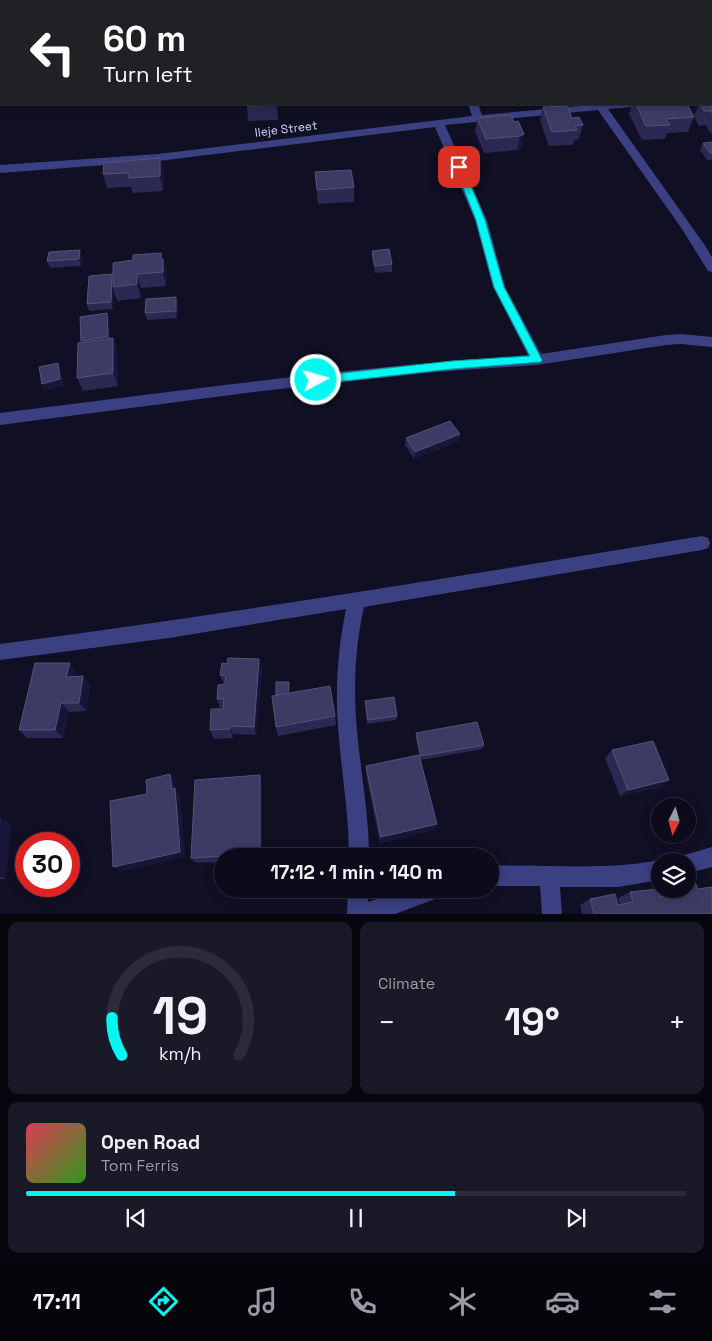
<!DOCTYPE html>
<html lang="en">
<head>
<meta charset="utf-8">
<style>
	body { margin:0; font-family:"Space Grotesk",sans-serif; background:#1a1928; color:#f1f3f6; height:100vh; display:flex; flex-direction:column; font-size:19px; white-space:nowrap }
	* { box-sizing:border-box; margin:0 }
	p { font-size:16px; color:#9a9ba3 }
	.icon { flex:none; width:28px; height:28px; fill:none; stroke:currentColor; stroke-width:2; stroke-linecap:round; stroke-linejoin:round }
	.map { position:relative; height:914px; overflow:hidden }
	.details { display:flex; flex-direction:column; gap:8px; padding:8px; background:#07060f; flex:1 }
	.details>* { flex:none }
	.guide { position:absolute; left:0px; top:0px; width:712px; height:105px; box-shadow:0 2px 12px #0003,0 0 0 1px #2c2b3a; background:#202124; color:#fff; overflow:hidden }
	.needle { width:32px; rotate:186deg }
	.buttons { position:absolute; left:651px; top:798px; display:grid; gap:10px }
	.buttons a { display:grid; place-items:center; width:45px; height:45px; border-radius:50%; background:#0c0b1b; box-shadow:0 2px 12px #0003,0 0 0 1px #2c2b3a; font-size:25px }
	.speed { position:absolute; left:15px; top:832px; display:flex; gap:10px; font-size:25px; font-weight:700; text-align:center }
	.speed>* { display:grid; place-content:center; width:65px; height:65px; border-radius:50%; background:#0c0b1b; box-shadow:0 2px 12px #0003,0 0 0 1px #2c2b3a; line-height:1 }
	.speed .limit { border:8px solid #d22; background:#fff; color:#111 }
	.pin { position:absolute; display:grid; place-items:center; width:42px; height:42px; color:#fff; margin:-21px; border-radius:10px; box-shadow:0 2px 8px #0006 }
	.me { position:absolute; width:55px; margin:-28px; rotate:84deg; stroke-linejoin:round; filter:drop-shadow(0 0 4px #0008) }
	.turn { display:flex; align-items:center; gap:18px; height:105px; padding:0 20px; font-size:22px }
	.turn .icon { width:65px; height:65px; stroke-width:2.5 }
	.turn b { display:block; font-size:35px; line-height:42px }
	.big { font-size:38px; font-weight:600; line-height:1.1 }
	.details .widget { flex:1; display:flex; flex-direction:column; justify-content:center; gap:8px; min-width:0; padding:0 18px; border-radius:10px; background:#1a1928 }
	.details .dial { align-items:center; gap:0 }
	.dial svg { height:130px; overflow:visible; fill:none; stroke:#2c2b3a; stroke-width:7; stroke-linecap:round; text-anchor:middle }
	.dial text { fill:#f1f3f6; stroke:none }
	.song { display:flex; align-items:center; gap:15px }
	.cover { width:60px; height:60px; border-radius:8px; background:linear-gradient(135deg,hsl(350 70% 55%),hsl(110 70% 35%)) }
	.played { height:5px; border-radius:2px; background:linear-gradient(90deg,#04f8f2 65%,#2c2b3a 65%) }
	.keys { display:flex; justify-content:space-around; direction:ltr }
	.heat { display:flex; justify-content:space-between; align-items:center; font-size:28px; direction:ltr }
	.details .tiles { flex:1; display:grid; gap:8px; grid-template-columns:1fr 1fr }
	.widget:last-child { grid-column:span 2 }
	.trip { position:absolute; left:214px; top:848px; width:285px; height:50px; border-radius:25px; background:#0c0b1b; box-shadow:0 2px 12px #0003,0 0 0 1px #2c2b3a; font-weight:600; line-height:50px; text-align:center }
	.tab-bar { display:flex; height:80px; justify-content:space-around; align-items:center; background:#05040b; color:#9a9ba3 }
	.tab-bar .icon { width:35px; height:35px }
	.tab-bar .active { color:#04f8f2 }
	.tab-bar b { font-size:22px; color:#f1f3f6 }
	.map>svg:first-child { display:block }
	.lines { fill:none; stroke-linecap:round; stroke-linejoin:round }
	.minor { fill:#3a4082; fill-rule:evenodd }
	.wall { fill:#2b2851 }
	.shaded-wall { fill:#181637 }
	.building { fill:#3d3a64; stroke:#54527c }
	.route { fill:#04f8f2; stroke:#03a19d }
	.labels { text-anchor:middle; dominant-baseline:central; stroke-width:5; stroke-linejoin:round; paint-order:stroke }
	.far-street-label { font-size:12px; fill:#d2d2fe; stroke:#100f24 }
</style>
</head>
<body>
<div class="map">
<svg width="712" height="914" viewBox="0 0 712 914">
	<rect width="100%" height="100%" fill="#100f24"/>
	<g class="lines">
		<g class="minor">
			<polygon points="465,0 475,0 475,1 466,1"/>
			<rect x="711" y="92" width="1" height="6"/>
			<path d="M468,104H478L482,115L601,104H636L631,107L608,109L704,244L712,257V272L708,271L682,229L598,110L445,125L487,220L505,287L541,354L666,335L681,334L712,337V347L681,344L666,345L537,365L435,372L262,391L0,425V413C176,391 351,367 528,355L493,287L475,220L435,127L158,161L0,173V165L158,154L472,116Z"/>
			<path d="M702,536L708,538L710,543L708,548L702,550L364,607C354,651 353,696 358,741C362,779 369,818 369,856H349C349,813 341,770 338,727C335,688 338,648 346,609L169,638L0,660V644C235,613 468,575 702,536Z"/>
			<polygon points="712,847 712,867 688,873 688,861 679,861 681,856"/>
			<path d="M660,860L663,861H660V880L618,887H560L562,914H542L540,886H490V866C547,864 603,871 660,860Z"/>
			<polygon points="348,889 368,889 368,902 407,889 446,889 443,896 395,914 347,914"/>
		</g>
	</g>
	<g class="wall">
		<rect x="611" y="0" width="36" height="1"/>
		<polygon points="712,102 712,133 710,133 706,125 699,126 694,116 699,104 711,104"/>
		<polygon points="278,104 278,120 248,121 247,106"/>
		<polygon points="632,104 687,104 694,117 688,132 667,133 665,139 642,140 629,114"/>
		<polygon points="543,107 572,118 583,125 579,139 574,140 573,145 549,146 540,121"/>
		<polygon points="477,118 514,122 524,134 522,149 517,150 484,153 475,132"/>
		<polygon points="712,142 712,160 707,160 700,150 703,143"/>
		<polygon points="104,163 164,173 163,191 133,193 131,187 107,188 103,174"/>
		<polygon points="315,172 354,187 354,202 318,204"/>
		<polygon points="372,251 392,264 392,272 375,273 372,258"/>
		<polygon points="83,257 81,266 50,268 47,261"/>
		<polygon points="163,259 167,273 166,286 141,288 141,298 117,301 114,291 113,309 89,311 87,304 112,274"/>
		<polygon points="176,297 178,304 177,318 147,320 145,313"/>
		<polygon points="107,313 109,320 110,339 113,338 118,352 118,386 83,391 77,378 81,342"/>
		<polygon points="460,434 459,441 414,459 405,445 406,438"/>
		<polygon points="259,659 262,668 256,735 233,734 233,738 214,739 210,730 223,708 220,708 217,699 224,684 220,675 227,664"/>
		<polygon points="77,673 76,676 83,676 90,685 86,711 69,712 63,738 27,738 19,730"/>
		<polygon points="289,682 290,687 289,693 335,716 336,725 278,736 276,727 276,695"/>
		<polygon points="365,701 397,716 396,720 367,724 365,706"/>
		<polygon points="416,733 484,745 482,749 421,760 434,830 380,843 366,774 366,766 419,755 416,737"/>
		<polygon points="612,750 669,780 661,787 620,796 605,758"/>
		<polygon points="260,775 262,782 262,856 222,856 222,862 196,863 191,858"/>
		<polygon points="0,818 11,824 6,879 0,879"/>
		<polygon points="660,887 660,889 698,889 712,914 582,914 580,905 590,899 618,905 620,905 618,898 630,892 655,889"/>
	</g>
	<g class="shaded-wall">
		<polygon points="276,104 278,104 278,120 276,105"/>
		<polygon points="524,134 522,149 517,150 520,136"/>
		<polygon points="160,158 164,173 163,191 160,176"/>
		<polygon points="80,250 83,257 81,266 79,259"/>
		<polygon points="161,253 167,273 166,286 163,272 161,259"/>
		<polygon points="112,274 113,287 114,291 113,309 111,302"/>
		<polygon points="137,274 141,288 141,298 137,284"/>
		<polygon points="176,297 178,304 177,318 176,311"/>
		<polygon points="107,313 109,320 110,344 84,348 81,341"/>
		<polygon points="113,338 118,352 118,386 113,373"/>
		<polygon points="58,363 61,370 64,386 45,391 42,384"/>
		<polygon points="460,434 459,441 414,459 415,452"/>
		<polygon points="259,659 262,668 256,735 254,727"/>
		<polygon points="70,663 77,673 74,686 66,677"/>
		<polygon points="83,676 90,685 86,711 79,703"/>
		<polygon points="61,703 69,712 63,738 55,730"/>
		<polygon points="230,726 233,734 233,738 230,729"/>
		<polygon points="170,774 175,781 176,789 180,795 185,857 120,872 113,867 172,789"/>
		<polygon points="260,775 262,782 262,856 261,856 260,854"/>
		<polygon points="669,780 661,787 620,796 628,790"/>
		<polygon points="1,818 11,824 6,879 0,876 0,826"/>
		<polygon points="437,824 434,830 380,843 381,837"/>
	</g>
	<g class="building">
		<rect x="423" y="0" width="41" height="1"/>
		<rect x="617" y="0" width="23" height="1"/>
		<polygon points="711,102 712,102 712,113 711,111 704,111 700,104 711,104"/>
		<polygon points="247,104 276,104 276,105 247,106"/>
		<polygon points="636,104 687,104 694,117 666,119 670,125 646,126"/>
		<polygon points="567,106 572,118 579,117 583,125 575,126 577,130 552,132 543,107"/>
		<polygon points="511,115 514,122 518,121 524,134 520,136 486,139 477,118"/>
		<polygon points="712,142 712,153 710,153 703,143"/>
		<polygon points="160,158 160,176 129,178 129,173 103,174 104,163"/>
		<polygon points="351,170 354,187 317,190 315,172"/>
		<polygon points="389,249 392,264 375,266 372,251"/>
		<polygon points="80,250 79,259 47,261 49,252"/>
		<polygon points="161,253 161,259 163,259 163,272 137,274 137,284 113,287 113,263 133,260 133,255"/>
		<polygon points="112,274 111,302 87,304 89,276"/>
		<polygon points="176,297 176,311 145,313 146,299"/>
		<polygon points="107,313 108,337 81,341 80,317"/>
		<polygon points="113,338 113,373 77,378 78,343"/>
		<polygon points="58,363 60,379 42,384 39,367"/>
		<polygon points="450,421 460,434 415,452 406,438"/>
		<polygon points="228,658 259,659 254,727 230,726 230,729 210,730 211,709 223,709 224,699 217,699 218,685 225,684 226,676 220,675 222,663 227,664"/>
		<polygon points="35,663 70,663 66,677 83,676 79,703 61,703 55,730 19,730"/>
		<polygon points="276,682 289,682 288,694 276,695"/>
		<polygon points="330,686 335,716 276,727 272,696"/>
		<polygon points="394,697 397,716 368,720 365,701"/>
		<polygon points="477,722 484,745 421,756 416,733"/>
		<polygon points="653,741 669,780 628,790 612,750"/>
		<polygon points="419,755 437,824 381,837 366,766"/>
		<polygon points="170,774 172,789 175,788 180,852 113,867 110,801 147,794 146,780"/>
		<polygon points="260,775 260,854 191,858 195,780"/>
		<polygon points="694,880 698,889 712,887 712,914 594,914 590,899 615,894 618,905 633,902 630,892 658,889 659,897 670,895 668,889 688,889 688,881"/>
	</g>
	<polygon class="route" points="459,164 463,167 485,220 504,287 542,360 541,362 452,369 316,384 312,383 311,380 312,377 316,376 452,361 530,356 494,287 476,220 455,167"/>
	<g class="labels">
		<g class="far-street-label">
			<text transform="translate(286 129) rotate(-7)">Ileje Street</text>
		</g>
	</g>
</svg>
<div class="buttons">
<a><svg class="needle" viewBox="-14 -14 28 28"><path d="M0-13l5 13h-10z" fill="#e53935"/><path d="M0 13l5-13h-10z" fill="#9a9ba3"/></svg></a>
<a><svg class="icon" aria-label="layers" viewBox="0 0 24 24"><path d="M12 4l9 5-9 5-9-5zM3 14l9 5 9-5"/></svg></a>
</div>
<div class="speed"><div class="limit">30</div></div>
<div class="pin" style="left:459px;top:167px;background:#d93025"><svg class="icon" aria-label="arrive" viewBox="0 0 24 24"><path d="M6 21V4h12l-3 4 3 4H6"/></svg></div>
<svg class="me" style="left:316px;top:380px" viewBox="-20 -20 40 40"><circle r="17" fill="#04f8f2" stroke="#fff" stroke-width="3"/><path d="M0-11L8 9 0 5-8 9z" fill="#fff"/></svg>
<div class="trip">17:12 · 1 min · 140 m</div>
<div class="guide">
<div class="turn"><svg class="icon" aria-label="left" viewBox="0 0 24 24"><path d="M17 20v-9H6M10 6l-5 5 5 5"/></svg><div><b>60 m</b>Turn left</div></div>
</div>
</div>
<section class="details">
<div class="tiles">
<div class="widget dial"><svg viewBox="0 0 100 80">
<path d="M14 69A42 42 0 1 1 86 69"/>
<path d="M14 69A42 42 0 0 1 8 46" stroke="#04f8f2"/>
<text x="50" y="56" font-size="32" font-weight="700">19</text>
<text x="50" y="72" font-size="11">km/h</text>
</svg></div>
<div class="widget"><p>Climate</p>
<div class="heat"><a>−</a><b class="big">19°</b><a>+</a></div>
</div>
<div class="widget">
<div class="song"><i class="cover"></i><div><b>Open Road</b><p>Tom Ferris</p></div></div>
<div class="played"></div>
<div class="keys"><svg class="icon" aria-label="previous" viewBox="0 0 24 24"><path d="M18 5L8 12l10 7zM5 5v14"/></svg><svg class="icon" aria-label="pause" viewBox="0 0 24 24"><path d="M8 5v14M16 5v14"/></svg><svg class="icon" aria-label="next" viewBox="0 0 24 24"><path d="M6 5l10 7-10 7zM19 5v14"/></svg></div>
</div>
</div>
</section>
<nav class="tab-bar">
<b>17:11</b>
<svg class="icon active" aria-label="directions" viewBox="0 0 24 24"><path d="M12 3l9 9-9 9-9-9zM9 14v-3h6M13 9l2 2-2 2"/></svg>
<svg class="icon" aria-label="music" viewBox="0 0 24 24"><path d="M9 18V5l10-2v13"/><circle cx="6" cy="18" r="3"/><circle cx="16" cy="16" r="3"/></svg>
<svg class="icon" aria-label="phone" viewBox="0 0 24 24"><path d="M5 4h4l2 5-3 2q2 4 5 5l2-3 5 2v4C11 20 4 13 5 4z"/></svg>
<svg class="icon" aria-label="climate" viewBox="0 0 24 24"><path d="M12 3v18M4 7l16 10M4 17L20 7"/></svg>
<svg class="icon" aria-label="car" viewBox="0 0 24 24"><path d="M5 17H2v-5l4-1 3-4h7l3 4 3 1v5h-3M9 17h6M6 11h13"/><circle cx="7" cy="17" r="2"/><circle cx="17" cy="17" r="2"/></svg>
<svg class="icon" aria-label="filters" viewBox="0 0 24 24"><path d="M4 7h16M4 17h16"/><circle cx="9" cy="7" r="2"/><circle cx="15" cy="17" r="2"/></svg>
</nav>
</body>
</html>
